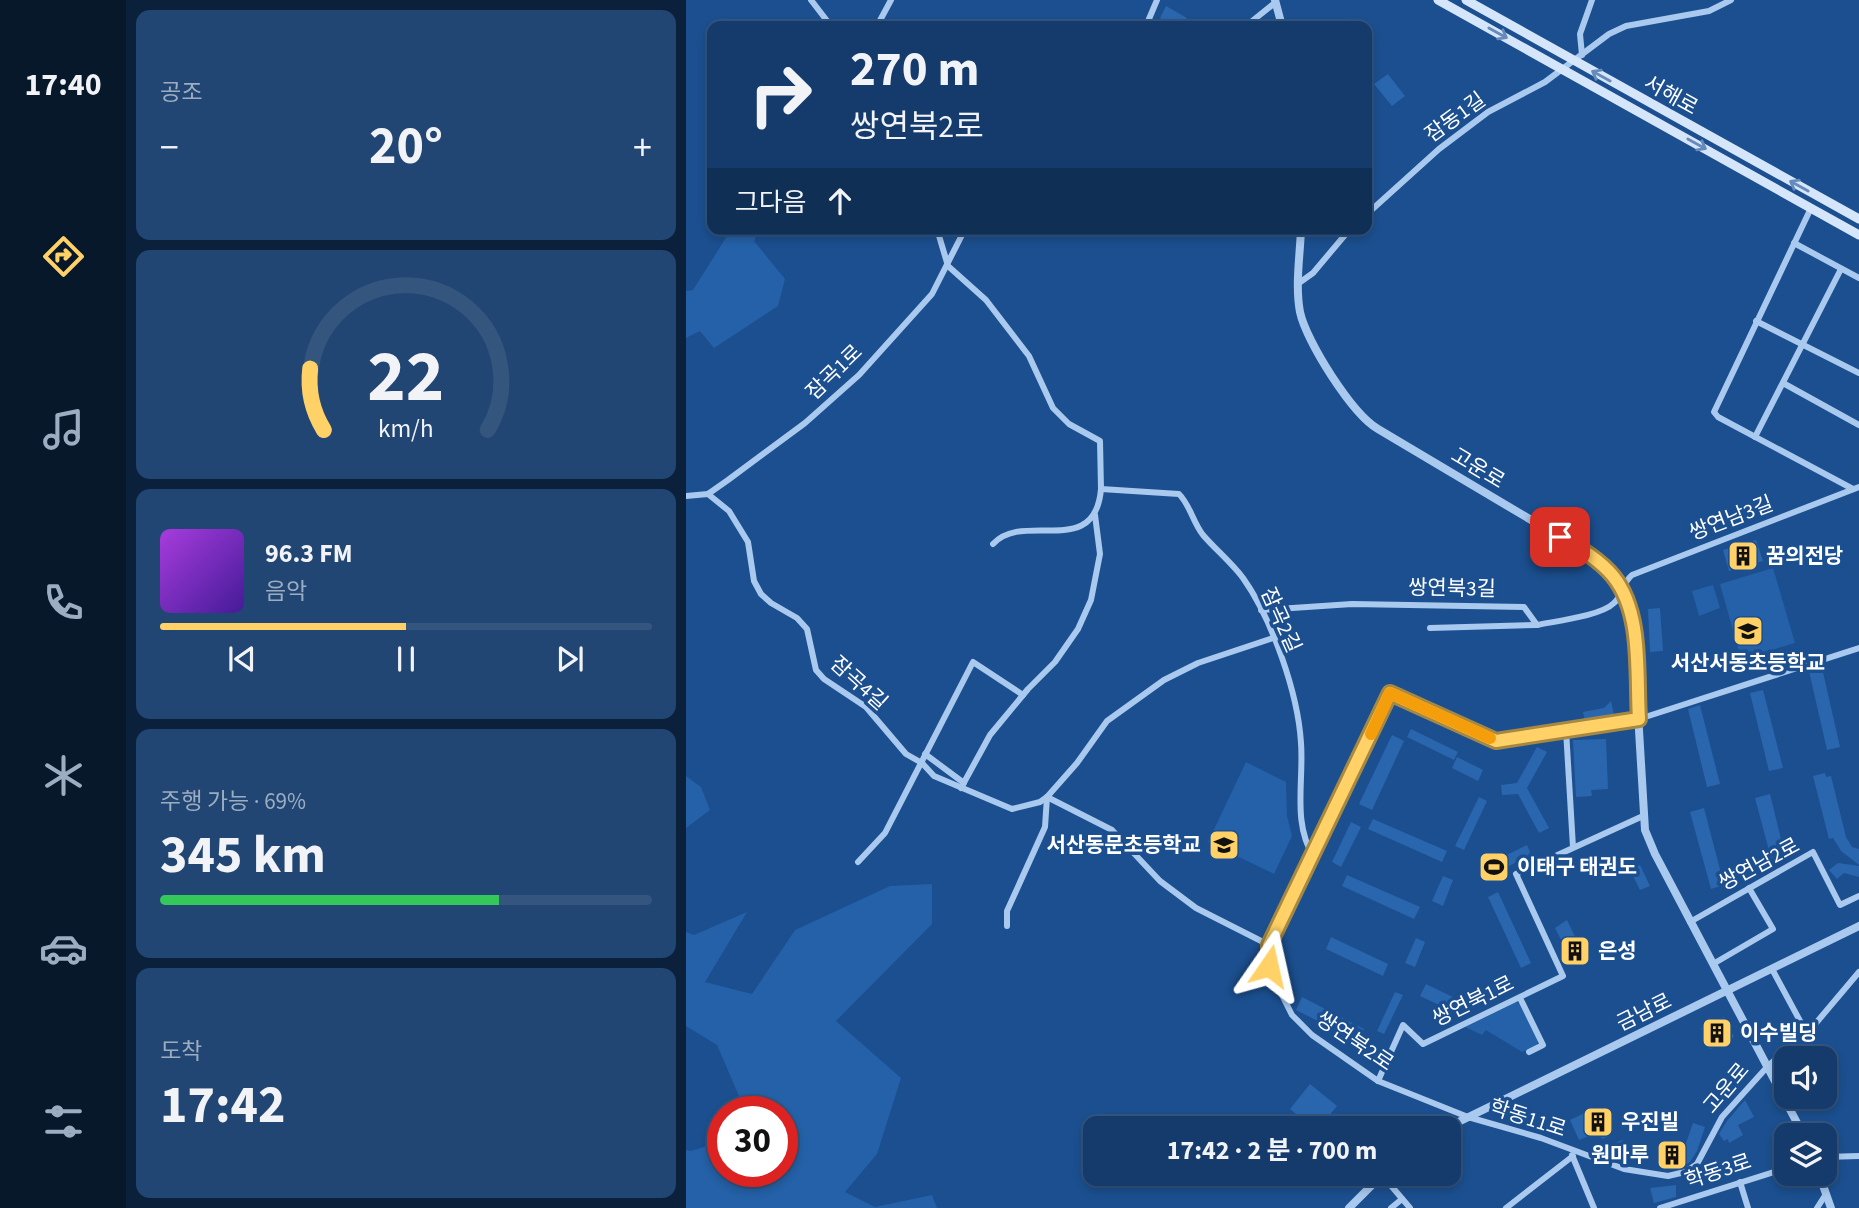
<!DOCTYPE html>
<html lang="ko">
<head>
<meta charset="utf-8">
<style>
	body { margin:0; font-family:"Source Sans 3","Noto Sans KR",sans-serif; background:#214673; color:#f1f3f6; height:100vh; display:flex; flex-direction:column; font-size:26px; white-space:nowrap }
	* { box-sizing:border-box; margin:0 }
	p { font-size:23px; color:#9dadc1 }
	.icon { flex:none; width:38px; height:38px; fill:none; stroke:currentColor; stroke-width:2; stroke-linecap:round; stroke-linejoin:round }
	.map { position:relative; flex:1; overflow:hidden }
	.panel { display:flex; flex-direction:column; gap:10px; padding:10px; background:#0b203b; width:560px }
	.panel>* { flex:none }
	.hud { position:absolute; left:21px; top:21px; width:665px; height:214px; border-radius:14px; box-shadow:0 4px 10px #0003,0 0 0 2px #33557e; background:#143b6b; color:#f1f3f6; overflow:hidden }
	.fabs { position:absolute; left:1088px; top:1046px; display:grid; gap:14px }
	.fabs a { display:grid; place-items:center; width:63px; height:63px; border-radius:14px; background:#143b6b; box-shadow:0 4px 10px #0003,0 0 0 2px #33557e; font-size:35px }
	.speed { position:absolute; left:21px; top:1096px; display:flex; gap:14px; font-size:35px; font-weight:700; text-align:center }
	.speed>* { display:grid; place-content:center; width:91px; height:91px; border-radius:50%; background:#143b6b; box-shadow:0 4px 10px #0003,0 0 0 2px #33557e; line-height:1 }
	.speed .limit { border:10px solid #d22; background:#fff; color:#111 }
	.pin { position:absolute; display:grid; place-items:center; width:60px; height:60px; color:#fff; margin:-30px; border-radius:14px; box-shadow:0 4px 10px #0006 }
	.me { position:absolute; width:77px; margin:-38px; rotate:11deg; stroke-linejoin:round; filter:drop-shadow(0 0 5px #0008) }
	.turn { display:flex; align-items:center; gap:24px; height:147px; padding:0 28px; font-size:32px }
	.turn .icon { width:91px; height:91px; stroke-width:2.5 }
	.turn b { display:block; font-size:49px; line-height:60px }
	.then { display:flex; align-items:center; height:66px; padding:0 28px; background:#0003; gap:14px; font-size:26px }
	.big { font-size:52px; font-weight:700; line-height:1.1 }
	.panel .widget { flex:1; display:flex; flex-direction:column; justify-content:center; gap:10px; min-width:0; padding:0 24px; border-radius:14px; background:#214673 }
	.panel .dial { align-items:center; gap:0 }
	.dial svg { height:182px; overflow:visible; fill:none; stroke:#33557e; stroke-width:7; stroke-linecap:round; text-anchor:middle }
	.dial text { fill:#f1f3f6; stroke:none }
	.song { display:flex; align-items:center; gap:21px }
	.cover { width:84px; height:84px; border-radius:10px; background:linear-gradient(135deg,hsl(280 70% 55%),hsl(260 70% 35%)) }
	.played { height:7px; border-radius:4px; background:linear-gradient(90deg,#ffd166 50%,#33557e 50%) }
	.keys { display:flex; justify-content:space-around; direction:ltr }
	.heat { display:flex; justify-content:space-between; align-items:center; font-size:38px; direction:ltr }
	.charge { height:10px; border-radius:5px; background:linear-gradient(90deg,#34c759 69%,#33557e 0) }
	.trip { position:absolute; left:397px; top:1116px; width:378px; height:70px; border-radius:14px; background:#143b6b; box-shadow:0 4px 10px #0003,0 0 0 2px #33557e; font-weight:700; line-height:70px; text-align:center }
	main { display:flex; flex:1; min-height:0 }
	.dock { display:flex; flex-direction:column; width:126px; justify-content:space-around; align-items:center; background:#08182b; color:#9dadc1 }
	.dock .icon { width:49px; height:49px }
	.dock .selected { color:#ffd166 }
	.dock b { font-size:32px; color:#f1f3f6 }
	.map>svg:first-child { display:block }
	.green { fill:#2461a8 }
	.building { fill:#2a66ad }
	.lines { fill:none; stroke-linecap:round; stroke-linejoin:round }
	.minor { stroke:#a9c9ee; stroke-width:6 }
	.tertiary { stroke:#a9c9ee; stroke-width:8 }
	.secondary { stroke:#d6e6fa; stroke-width:9 }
	.oneway { stroke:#668bba }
	.route-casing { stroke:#a68842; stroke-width:18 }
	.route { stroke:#ffd166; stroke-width:12 }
	.slow { stroke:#f59e0b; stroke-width:12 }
	.labels { text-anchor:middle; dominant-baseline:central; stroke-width:7; stroke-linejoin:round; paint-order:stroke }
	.street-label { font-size:21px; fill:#fff; stroke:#1b4f8f }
	.poi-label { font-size:21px; font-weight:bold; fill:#fff; stroke:#1b4f8f; text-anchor:start }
</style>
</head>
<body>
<main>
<nav class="dock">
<b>17:40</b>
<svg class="icon selected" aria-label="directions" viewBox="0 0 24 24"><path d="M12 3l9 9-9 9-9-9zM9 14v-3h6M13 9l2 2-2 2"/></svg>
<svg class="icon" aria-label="music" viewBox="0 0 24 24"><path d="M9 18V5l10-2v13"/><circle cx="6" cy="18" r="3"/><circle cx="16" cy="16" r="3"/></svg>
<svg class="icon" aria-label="phone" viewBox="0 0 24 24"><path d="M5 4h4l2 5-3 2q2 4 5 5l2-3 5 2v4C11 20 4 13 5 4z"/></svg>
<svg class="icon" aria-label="climate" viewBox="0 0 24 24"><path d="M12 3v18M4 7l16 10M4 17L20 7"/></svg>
<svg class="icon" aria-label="car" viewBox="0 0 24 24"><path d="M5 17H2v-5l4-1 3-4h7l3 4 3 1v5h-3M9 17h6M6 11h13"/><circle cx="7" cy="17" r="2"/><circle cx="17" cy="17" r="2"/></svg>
<svg class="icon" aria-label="filters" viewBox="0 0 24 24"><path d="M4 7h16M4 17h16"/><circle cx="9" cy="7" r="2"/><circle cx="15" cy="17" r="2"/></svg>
</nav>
<section class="panel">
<div class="widget"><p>공조</p>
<div class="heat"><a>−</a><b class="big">20°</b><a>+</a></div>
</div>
<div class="widget dial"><svg viewBox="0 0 100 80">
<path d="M14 69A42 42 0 1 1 86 69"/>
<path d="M14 69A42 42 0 0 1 8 42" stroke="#ffd166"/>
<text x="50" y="56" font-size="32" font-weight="700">22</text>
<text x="50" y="72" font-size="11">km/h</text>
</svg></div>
<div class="widget">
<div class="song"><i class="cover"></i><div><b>96.3 FM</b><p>음악</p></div></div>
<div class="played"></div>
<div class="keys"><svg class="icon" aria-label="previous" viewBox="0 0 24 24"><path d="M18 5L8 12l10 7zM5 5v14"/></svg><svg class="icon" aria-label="pause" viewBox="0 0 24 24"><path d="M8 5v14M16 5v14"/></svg><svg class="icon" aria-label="next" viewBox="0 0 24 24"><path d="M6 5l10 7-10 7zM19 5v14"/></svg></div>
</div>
<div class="widget"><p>주행 가능 · 69%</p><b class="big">345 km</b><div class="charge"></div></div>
<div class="widget"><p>도착</p><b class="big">17:42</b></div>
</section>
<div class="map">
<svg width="1173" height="1208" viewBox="0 0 1173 1208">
	<rect width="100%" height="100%" fill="#1b4f8f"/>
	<g class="green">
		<polygon points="35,229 75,229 68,241 99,279 92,306 28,348 14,331 0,338 0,291 7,290 41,236"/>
		<polygon points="1087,568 1109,643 1055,659 1034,584"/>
		<polygon points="1027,585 1034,608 1013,616 1006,591"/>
		<polygon points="560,762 600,782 601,816 606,836 588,874 522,842"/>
		<polygon points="0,776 15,787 24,810 0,828"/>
		<polygon points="246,884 246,924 150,1021 215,1078 191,1154 159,1192 189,1207 246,1195 251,1208 0,1208 0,1150 5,1151 37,1141 37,1171 96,1171 96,1111 49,1111 53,1096 31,1045 0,1026 0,932 8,935 61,912 19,982 66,994 109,930 204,886"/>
		<polygon points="830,1002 835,1004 852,1040 851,1045 836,1052 800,1030 796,1035 779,1027"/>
	</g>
	<g class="building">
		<polygon points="480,6 501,18 496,26 488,26 474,18"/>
		<polygon points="702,74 719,96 706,106 688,84"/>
		<polygon points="1070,540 1077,561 1043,571 1037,550"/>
		<polygon points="974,608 977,651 964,652 962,609"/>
		<polygon points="1136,668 1154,747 1141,750 1123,671"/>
		<polygon points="1077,690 1097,768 1083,771 1064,693"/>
		<polygon points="925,701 928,715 899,721 897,712 918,708"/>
		<polygon points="1014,705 1034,784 1021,787 1002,709"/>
		<polygon points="725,729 772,752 768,760 721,737"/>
		<polygon points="706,735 718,741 686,810 673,804"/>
		<polygon points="920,739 922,789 905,790 906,796 890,797 887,740"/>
		<polygon points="851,747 861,752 841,788 863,828 853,833 832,794 816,795 815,785 831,783"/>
		<polygon points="771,757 797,770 792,781 766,768"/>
		<polygon points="1139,773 1140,777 1145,776 1160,837 1166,847 1173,849 1173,865 1155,851 1147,838 1143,839 1127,776"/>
		<polygon points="1084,794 1099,855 1085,858 1069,798"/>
		<polygon points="793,797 801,801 778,850 769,846"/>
		<polygon points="1018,808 1038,885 1025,889 1004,812"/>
		<polygon points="687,819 761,851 756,862 682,829"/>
		<polygon points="665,822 675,827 655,867 646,862"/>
		<polygon points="841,845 845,855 803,876 798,866"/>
		<polygon points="1152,863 1173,866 1173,877 1158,873 1151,879 1143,870"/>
		<polygon points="954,865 964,886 954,890 946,874 948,872 947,869"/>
		<polygon points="661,875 734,907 728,919 656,886"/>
		<polygon points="757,876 767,880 757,906 746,901"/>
		<polygon points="812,892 845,963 835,968 802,897"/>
		<polygon points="881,920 898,955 886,961 869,928"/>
		<polygon points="645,937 702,964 697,976 640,949"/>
		<polygon points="730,938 739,942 729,967 719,963"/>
		<polygon points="823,976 827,984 786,1004 782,996"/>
		<polygon points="740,984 771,999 766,1011 734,996"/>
		<polygon points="709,992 717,995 698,1034 691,1031"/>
		<polygon points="616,997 678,1029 672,1041 610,1010"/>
		<polygon points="1038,1017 1048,1037 1024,1049 1015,1028"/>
		<polygon points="624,1084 651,1106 632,1129 628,1129 604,1109"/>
		<polygon points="1059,1100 1068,1117 1052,1125 1057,1135 1043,1143 1042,1139 1038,1141 1033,1134 1041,1121"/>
		<polygon points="911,1107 925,1135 916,1139 914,1134 910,1133 893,1140 884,1120"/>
		<polygon points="1007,1123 1019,1127 1011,1151 1004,1162 996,1167 995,1165 982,1164 978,1148 1000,1143"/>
		<polygon points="936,1140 942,1143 947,1157 936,1162 928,1154 924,1145"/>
		<polygon points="990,1185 990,1197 968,1203 964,1188"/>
	</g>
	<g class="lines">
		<g class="minor">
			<polyline points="125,0 145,26"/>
			<polyline points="191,26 205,0"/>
			<polyline points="460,26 471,0"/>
			<polyline points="560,26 590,2"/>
			<polyline points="896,55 894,34 906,0"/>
			<polyline points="1125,208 1028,412 1032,417 1167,489"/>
			<polyline points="681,214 753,149 802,112 859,82 923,34 940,26 1023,11 1045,0"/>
			<path d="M251,229L262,266L300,300L343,356L367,408L383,424L414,441L415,489L493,494C504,505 507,522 517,535C530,550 545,562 557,578C586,619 612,693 615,743C618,780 606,824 628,857"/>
			<polyline points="1108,243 1173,278"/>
			<polyline points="613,283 627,273 664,229"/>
			<polyline points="1070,321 1173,373"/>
			<polyline points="1097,383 1173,425"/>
			<polyline points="1069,437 1155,269"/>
			<polyline points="22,494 43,511 62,542 68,581 75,594 85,603 111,618 121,629 130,670 138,679 180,707 220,754 236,763 248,776 326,809 354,802 361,797 391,763 421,721 478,680 512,663 587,638"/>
			<polyline points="0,496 22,494 42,480 119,423 173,375 246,294 279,229"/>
			<path d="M307,544C338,510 409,560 415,489"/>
			<path d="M575,610L666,604L838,607L851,625C870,621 915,616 928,603C937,595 936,583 946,575L1173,487"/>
			<polyline points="744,628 851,625"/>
			<polyline points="1173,648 953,719 810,741 704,693 583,945 584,971 606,1015 626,1035 692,1081 782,1117 855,1138 938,1169 982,1176 999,1172 1011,1164 1036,1117 1082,1066 1130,1023 1173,972"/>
			<polyline points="880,730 887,847"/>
			<polyline points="239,754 278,783"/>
			<polyline points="275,788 304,735 342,689 369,662 392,629 405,600 414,554 409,515"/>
			<polyline points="361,797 426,830 474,881 510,908 583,945"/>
			<polyline points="172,862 199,833 287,662 337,695"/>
			<polyline points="1004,922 1127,852 1154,905 1173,896"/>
			<polyline points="321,926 321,911 359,827 361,797"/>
			<polyline points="1027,964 1087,929 1063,888"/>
			<polyline points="1086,969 1120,1032"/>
			<polyline points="834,998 857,1045 843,1052"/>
			<polyline points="692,1081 717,1025 737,1044 877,976 830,874 957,816"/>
			<polyline points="886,1155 908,1208"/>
			<polyline points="1139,1157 1173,1156"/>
			<polyline points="696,1175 724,1208"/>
			<polyline points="1054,1182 1062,1208"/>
			<polyline points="705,1208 716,1199"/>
			<polyline points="820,1208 887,1156"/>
			<polyline points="974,1208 1101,1168"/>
			<polyline points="1131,1208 1140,1194"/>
		</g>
		<g class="tertiary">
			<polyline points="589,0 596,26"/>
			<path d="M615,229C614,256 609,285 614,312C620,341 666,414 692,429L899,552C928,572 943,596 947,630L959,830L969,854L1118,1136"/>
			<polyline points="758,1129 1173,926"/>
			<polyline points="1133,1174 1145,1208"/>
			<polyline points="663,1208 697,1174"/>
		</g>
		<g class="secondary">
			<polyline points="752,0 1173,235"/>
			<polyline points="780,0 1173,219"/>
		</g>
	</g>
	<defs><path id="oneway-shaft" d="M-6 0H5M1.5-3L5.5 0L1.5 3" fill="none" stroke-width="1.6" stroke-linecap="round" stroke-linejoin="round" transform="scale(1.75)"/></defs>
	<g class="oneway">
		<use href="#oneway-shaft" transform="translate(812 33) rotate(29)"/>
		<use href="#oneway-shaft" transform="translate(915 76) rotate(-151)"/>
		<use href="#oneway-shaft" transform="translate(1011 144) rotate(29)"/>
		<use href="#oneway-shaft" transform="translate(1113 186) rotate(-151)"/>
	</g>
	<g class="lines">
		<g class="route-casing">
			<path id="route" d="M583,966V945L704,693L810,741L953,719C950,674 957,613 927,576C913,559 893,548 874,537"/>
		</g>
		<use href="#route" class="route"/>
		<polyline class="slow" points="685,734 704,693 804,738"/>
	</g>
	<defs>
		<g id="building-square" transform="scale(1.575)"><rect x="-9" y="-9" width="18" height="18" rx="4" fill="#ffd166" stroke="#1b4f8f"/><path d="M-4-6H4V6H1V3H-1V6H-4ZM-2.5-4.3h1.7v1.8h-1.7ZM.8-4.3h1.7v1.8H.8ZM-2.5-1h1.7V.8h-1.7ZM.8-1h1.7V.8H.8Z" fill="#111"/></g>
		<g id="school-square" transform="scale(1.575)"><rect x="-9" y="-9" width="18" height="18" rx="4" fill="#ffd166" stroke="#1b4f8f"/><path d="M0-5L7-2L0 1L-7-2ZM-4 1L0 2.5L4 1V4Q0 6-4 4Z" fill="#111"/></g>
		<g id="stadium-square" transform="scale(1.575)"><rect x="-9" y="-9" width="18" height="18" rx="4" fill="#ffd166" stroke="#1b4f8f"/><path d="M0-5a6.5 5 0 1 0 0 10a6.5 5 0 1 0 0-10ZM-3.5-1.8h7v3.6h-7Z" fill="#111"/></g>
	</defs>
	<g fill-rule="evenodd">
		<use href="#building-square" x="1057" y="556"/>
		<use href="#school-square" x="1062" y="631"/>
		<use href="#school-square" x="538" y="845"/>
		<use href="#stadium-square" x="808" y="867"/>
		<use href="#building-square" x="889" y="951"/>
		<use href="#building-square" x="1031" y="1033"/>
		<use href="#building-square" x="912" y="1122"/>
		<use href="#building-square" x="986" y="1155"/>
	</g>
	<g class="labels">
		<g class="street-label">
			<text transform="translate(985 95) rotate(29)">서해로</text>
			<text transform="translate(769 117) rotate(-36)">잠동1길</text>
			<text transform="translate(148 372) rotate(-44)">잠곡1로</text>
			<text transform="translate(792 468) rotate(31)">고운로</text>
			<text transform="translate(1045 518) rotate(-21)">쌍연남3길</text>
			<text transform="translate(766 588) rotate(1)">쌍연북3길</text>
			<text transform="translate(595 620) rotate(66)">잠곡2길</text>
			<text transform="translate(173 683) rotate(42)">잠곡4길</text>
			<text transform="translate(1073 864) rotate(-28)">쌍연남2로</text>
			<text transform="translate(787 1001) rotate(-26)">쌍연북1로</text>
			<text transform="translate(958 1012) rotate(-26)">금남로</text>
			<text transform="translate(669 1041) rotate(34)">쌍연북2로</text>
			<text transform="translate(1040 1088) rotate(-50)">고운로</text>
			<text transform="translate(842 1118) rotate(18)">학동11로</text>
			<text transform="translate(1032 1171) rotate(-18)">학동3로</text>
		</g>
		<g class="poi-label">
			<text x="1080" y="556">꿈의전당</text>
			<text x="1062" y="663" text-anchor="middle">서산서동초등학교</text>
			<text x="515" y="845" text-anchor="end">서산동문초등학교</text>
			<text x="831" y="867">이태구 태권도</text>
			<text x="912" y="951">은성</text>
			<text x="1054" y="1033">이수빌딩</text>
			<text x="935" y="1122">우진빌</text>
			<text x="963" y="1155" text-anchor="end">원마루</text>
		</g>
	</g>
</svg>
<div class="fabs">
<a><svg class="icon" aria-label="sound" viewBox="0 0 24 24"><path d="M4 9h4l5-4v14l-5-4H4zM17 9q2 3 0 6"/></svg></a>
<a><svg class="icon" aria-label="layers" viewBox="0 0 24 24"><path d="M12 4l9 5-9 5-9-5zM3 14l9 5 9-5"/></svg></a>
</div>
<div class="speed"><div class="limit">30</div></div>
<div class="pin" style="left:874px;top:537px;background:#d93025"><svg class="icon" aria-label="arrive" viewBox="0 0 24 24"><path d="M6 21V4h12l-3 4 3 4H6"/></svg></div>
<svg class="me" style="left:583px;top:966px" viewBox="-20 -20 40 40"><path d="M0-17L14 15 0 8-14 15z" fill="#ffd166" stroke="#fff" stroke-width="4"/></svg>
<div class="trip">17:42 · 2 분 · 700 m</div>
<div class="hud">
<div class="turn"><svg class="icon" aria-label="right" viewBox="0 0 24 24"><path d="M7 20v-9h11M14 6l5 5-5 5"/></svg><div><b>270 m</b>쌍연북2로</div></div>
<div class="then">그다음<svg class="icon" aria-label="ahead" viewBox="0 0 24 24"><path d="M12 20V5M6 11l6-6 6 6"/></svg></div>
</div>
</div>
</main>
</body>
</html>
